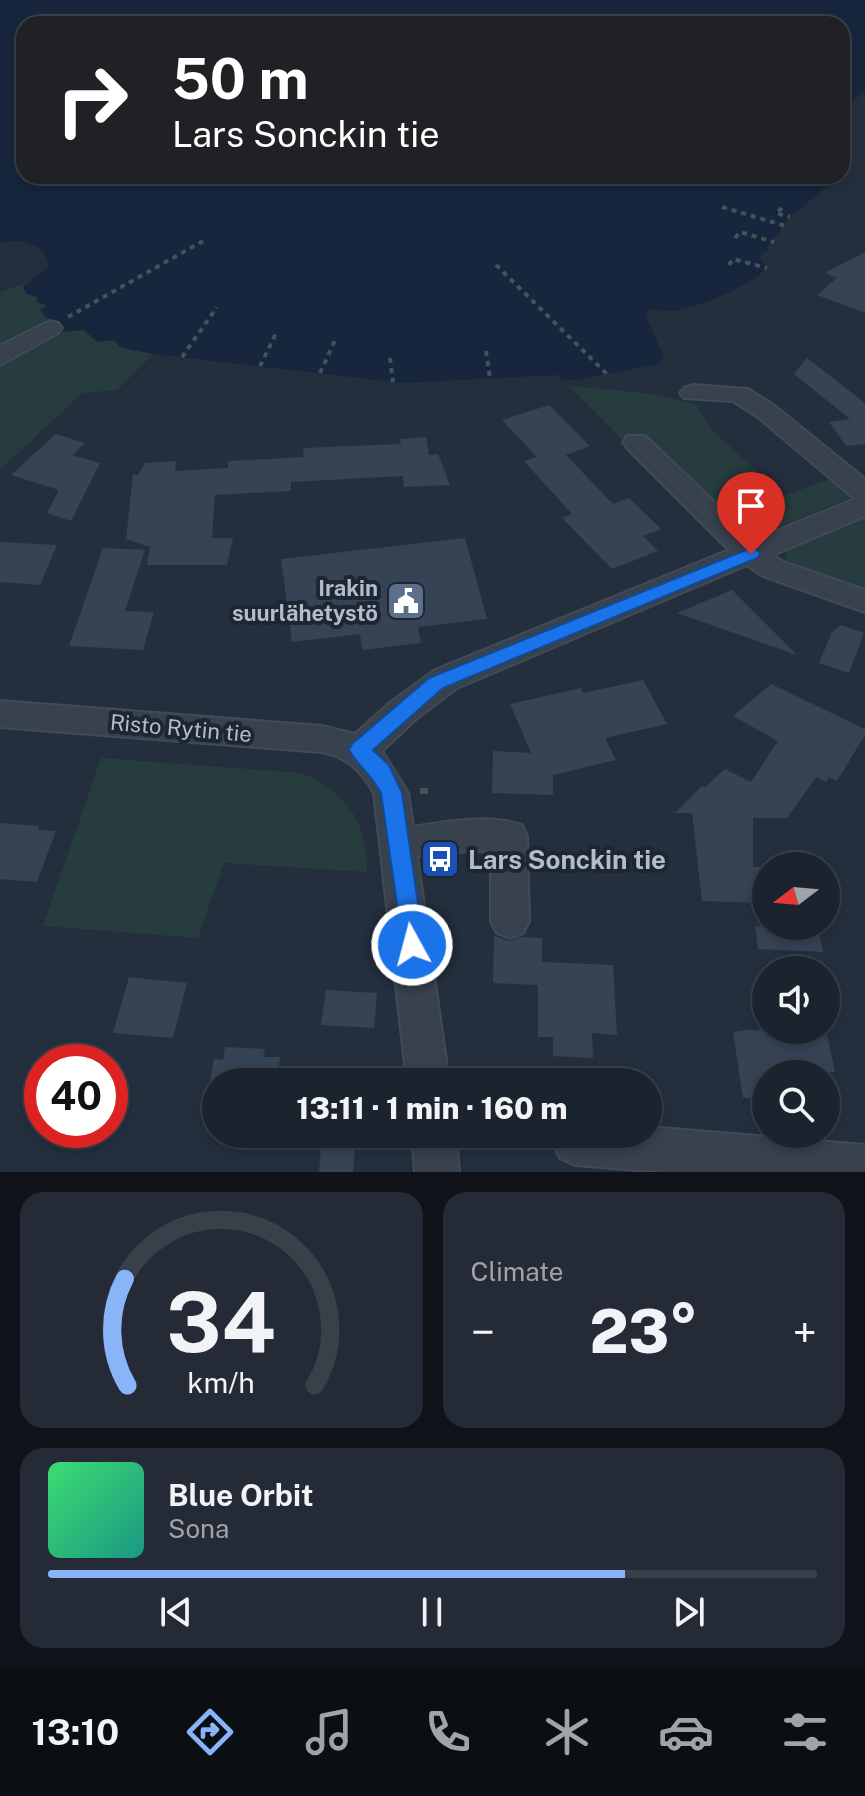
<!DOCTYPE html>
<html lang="en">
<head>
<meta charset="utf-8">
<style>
	body { margin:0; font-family:"Public Sans",sans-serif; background:#242b36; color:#f1f3f6; height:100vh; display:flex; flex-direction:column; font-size:30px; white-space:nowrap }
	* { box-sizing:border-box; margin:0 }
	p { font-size:26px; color:#a0a4aa }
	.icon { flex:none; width:44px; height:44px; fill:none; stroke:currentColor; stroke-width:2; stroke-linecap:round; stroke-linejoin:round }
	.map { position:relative; height:1172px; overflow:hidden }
	.side { display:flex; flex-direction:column; gap:20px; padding:20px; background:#0f1319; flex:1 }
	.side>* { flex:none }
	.banner { position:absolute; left:16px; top:16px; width:834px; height:168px; border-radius:24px; box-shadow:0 4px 12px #0003,0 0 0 2px #39404a; background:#202124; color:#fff; overflow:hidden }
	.needle { width:52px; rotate:254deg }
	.tools { position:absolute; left:752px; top:852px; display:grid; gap:16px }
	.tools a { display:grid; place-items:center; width:88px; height:88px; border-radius:50%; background:#1b232e; box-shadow:0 4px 12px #0003,0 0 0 2px #39404a; font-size:40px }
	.speed { position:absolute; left:24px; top:1044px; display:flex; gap:16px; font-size:40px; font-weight:700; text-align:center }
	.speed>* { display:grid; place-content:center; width:104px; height:104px; border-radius:50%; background:#1b232e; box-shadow:0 4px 12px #0003,0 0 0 2px #39404a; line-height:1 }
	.speed .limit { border:12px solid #d22; background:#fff; color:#111 }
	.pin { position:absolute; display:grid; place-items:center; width:68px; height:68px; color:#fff; margin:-82px -34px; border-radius:50% 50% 50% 0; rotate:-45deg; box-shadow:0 0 8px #0007 }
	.pin .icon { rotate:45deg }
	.me { position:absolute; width:88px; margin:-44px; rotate:353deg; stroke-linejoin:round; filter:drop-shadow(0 0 6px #0008) }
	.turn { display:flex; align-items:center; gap:28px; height:168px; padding:0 24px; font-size:36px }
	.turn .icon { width:104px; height:104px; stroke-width:2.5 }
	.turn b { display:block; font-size:56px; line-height:68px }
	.big { font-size:60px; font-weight:800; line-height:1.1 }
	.side .card { flex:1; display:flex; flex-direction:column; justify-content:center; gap:12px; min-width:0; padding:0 28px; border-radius:24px; background:#242b36 }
	.side .dial { align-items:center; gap:0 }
	.dial svg { height:208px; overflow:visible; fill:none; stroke:#39404a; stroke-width:7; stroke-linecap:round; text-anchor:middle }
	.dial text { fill:#f1f3f6; stroke:none }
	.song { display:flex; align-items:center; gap:24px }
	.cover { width:96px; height:96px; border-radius:12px; background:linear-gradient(135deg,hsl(140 70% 55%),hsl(170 70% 35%)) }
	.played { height:8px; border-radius:4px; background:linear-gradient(90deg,#8ab4f8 75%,#39404a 75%) }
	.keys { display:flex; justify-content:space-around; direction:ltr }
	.heat { display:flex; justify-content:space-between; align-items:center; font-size:44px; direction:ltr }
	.side .tiles { flex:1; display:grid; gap:20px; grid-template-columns:1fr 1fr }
	.card:last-child { grid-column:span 2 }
	.trip { position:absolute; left:202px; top:1068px; width:460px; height:80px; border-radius:40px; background:#1b232e; box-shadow:0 4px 12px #0003,0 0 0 2px #39404a; font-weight:800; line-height:80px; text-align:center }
	.dock { display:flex; height:128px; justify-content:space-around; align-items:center; background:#0b0e12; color:#a0a4aa }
	.dock .icon { width:56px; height:56px }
	.dock .selected { color:#8ab4f8 }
	.dock b { font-size:36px; color:#f1f3f6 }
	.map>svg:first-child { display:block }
	.green { fill:#263c3f }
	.water { fill:#17263c }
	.building { fill:#364354 }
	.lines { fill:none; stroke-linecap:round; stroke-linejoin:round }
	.minor-casing { stroke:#414a57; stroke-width:4 }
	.path-far1 { stroke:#3f5557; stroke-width:4; stroke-dasharray:5 5; stroke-linecap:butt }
	.path { stroke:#3f5557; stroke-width:6; stroke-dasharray:8 8; stroke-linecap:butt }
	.minor { fill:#38414e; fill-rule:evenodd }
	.route { fill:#1a73e8; stroke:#114b97; stroke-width:2 }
	.labels { text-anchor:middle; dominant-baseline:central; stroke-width:8; stroke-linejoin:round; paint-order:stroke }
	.poi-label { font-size:22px; font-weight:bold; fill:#b4bcc9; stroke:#1d2633; text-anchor:end }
	.street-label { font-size:22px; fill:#b4bcc9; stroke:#1d2633 }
	.near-poi-label { font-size:26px; font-weight:bold; fill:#b4bcc9; stroke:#1d2633; text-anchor:start }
</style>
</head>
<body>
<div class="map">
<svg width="865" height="1172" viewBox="0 0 865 1172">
	<rect width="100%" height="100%" fill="#242f3e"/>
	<g class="green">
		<polygon points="24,284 31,294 47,305 41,313 60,332 83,330 119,342 126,349 153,354 117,390 82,393 0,470 0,292"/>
		<polygon points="569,386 645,393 695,404 714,432 784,496 835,477 857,495 747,540 638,433 621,438"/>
		<polygon points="865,518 865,592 791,566 785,559 787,550 793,546"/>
		<path d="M101,758L302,773C348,793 367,822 367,872L224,863L198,938L43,926Z"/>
	</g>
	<path class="water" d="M0,0H865V91L842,109V24H24V176H834L836,179L790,217L767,248L770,250L763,252L760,258L767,268C751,286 696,309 671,311C661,312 656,307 647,311L646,316L664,358L654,365L576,380H563L558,375L401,383L154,354L120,347L114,340L98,342L83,330L60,332L45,324L48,318L40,310L47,305L37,302V296L26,294L23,287L48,267C48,244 20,238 0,243Z"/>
	<g class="building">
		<polygon points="865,252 865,313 817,295 837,278 825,273"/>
		<polygon points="807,358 865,403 865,444 846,446 829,422 850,419 794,374"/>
		<polygon points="549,405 590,446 566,455 613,504 629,498 661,529 643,536 658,551 612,569 562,518 572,514 524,461 537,457 502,420"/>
		<polygon points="56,434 85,443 72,455 100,463 71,521 47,513 59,490 11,475"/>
		<polygon points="426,437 429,455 438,454 450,485 404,487 403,476 291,482 291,491 215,495 212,538 233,538 227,565 147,565 150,547 126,539 133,474 138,475 145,463 176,461 175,471 228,468 228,461 304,457 303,448 401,444 400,439"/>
		<polygon points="465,538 487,619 418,627 421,643 362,650 360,634 292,642 281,559"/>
		<polygon points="0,542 57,545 40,585 0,582"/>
		<polygon points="103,548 145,550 125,611 154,612 143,650 69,646"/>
		<polygon points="732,590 797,655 677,613"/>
		<polygon points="841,625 864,633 849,673 819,663 832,632"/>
		<polygon points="643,680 667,724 605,738 616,760 553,775 553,795 492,793 493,751 531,753 510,704 581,688 583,693"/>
		<polygon points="771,684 865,729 865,735 837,781 829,777 826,782 816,777 787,818 753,818 753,867 766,867 766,903 702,901 692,813 675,813 702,786 705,787 725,769 751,782 778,741 733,716"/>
		<polygon points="0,823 39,826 38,830 56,831 37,882 0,879"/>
		<polygon points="755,926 818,926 823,952 758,949"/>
		<polygon points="494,936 509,941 521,937 542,938 542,962 613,965 617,1035 592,1033 593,1058 553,1056 553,1037 538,1037 538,985 493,983"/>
		<polygon points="129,977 187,983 173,1038 113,1033"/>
		<polygon points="326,990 377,993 374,1028 321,1025"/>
		<polygon points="748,1030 826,1030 835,1072 766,1074 766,1099 743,1098 733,1032"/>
		<polygon points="225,1047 265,1049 263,1057 280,1057 277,1082 210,1082 214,1059 223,1060"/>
		<polygon points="322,1134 356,1136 353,1172 319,1172"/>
	</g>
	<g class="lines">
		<g class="minor-casing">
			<g id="minor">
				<polygon points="50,321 58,323 62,328 58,333 0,365 0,346"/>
				<path d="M693,385L748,389L776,407L865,479V516L773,555L783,562L865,590V612L763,576L747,565L457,688L415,720L382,751L408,793L413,827C446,821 490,814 522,825L527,836L529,921L523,933L510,938L497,933L491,921V851L439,852L417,856L449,1082H407L374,793C362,771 347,757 322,752L0,727V701L322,726L355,734L391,702L435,670L729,550L627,448L623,442L627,436H645L754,540L855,499L758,417L733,401L684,398L680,393L684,388Z"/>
				<polygon points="648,1127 865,1145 865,1172 663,1172 575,1165 560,1158 553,1143 557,1134 648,1134"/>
				<polygon points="412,1134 456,1134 459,1172 415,1172"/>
			</g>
		</g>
		<g class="path-far1">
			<polyline points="722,207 786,226"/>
			<polyline points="782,208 776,213 790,217"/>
			<polyline points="735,238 740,232 774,242"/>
			<polyline points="496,265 607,374"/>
			<polyline points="729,265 733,259 767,268"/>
			<polyline points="68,317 203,241"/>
			<polyline points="486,351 490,379"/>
			<polyline points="182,357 217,307"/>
			<polyline points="390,358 393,382"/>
			<polyline points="260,366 277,331"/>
			<polyline points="320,373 336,338"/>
		</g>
		<g class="path">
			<polyline points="420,791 434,791"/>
			<polyline points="468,1140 541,1142"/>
		</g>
		<use href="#minor" class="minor"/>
	</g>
	<path class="route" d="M751,548L757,550L760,554L757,558L443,688L373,750L389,765L402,793L424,945L420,952L412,955L404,952L381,793C373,776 358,766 349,750L352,744L429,678Z"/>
	<defs>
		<g id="civic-square" transform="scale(2)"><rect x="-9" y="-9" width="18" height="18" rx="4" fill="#5c6f8a" stroke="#1d2633"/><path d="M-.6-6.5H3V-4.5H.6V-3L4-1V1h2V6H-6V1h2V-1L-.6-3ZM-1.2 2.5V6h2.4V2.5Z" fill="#fff"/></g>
		<g id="bus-square" transform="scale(2)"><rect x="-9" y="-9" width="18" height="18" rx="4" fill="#1a4fb4" stroke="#1d2633"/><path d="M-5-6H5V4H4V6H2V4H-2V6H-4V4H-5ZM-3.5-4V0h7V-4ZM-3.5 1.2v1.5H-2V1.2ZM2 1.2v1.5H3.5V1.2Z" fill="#fff"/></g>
	</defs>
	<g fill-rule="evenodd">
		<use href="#civic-square" x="406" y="601"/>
		<use href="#bus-square" x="440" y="859"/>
	</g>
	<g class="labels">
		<g class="poi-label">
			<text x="378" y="588">Irakin<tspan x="378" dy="25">suurlähetystö</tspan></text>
		</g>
		<g class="street-label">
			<text transform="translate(181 728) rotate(5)">Risto Rytin tie</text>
		</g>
		<g class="near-poi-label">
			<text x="468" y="859">Lars Sonckin tie</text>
		</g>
	</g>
</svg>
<div class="tools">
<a><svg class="needle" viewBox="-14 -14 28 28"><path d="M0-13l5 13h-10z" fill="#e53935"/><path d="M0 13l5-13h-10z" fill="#a0a4aa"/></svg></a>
<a><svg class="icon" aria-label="sound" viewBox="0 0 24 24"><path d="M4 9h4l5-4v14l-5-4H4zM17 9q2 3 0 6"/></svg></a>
<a><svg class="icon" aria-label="search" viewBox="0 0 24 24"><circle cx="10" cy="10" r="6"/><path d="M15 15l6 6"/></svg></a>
</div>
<div class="speed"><div class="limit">40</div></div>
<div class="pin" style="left:751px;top:554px;background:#d93025"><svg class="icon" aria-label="arrive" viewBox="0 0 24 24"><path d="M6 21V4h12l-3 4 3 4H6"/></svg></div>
<svg class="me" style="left:412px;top:945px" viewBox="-20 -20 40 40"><circle r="17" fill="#1a73e8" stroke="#fff" stroke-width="3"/><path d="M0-11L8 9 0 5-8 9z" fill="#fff"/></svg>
<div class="trip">13:11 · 1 min · 160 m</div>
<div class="banner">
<div class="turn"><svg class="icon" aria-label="right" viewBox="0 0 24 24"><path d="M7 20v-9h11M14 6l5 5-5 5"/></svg><div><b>50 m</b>Lars Sonckin tie</div></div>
</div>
</div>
<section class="side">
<div class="tiles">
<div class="card dial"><svg viewBox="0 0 100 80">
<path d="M14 69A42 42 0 1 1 86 69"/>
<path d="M14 69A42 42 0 0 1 13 28" stroke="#8ab4f8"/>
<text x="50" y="56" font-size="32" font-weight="700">34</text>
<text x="50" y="72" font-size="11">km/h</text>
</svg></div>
<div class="card"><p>Climate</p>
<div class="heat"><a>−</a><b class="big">23°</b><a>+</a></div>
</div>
<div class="card">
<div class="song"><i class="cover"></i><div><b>Blue Orbit</b><p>Sona</p></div></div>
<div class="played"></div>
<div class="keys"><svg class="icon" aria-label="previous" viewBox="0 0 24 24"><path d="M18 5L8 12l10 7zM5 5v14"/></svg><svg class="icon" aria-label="pause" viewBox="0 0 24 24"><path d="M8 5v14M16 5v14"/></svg><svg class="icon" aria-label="next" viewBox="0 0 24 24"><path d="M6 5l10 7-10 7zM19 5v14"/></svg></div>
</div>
</div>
</section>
<nav class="dock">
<b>13:10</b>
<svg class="icon selected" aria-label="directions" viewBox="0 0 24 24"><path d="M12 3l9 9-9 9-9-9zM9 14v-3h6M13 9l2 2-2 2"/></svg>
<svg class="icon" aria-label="music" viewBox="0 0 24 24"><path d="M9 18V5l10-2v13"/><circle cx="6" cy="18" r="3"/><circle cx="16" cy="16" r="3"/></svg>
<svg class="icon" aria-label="phone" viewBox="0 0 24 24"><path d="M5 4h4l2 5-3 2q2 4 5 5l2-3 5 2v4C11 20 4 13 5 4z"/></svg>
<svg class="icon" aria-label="climate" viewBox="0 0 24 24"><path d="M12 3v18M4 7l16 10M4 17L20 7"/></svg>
<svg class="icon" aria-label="car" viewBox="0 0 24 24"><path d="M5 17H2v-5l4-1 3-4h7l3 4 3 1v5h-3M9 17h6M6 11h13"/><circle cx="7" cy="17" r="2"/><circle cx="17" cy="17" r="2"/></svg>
<svg class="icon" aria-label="filters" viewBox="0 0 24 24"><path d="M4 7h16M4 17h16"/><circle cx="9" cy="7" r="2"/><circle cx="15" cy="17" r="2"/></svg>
</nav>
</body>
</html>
